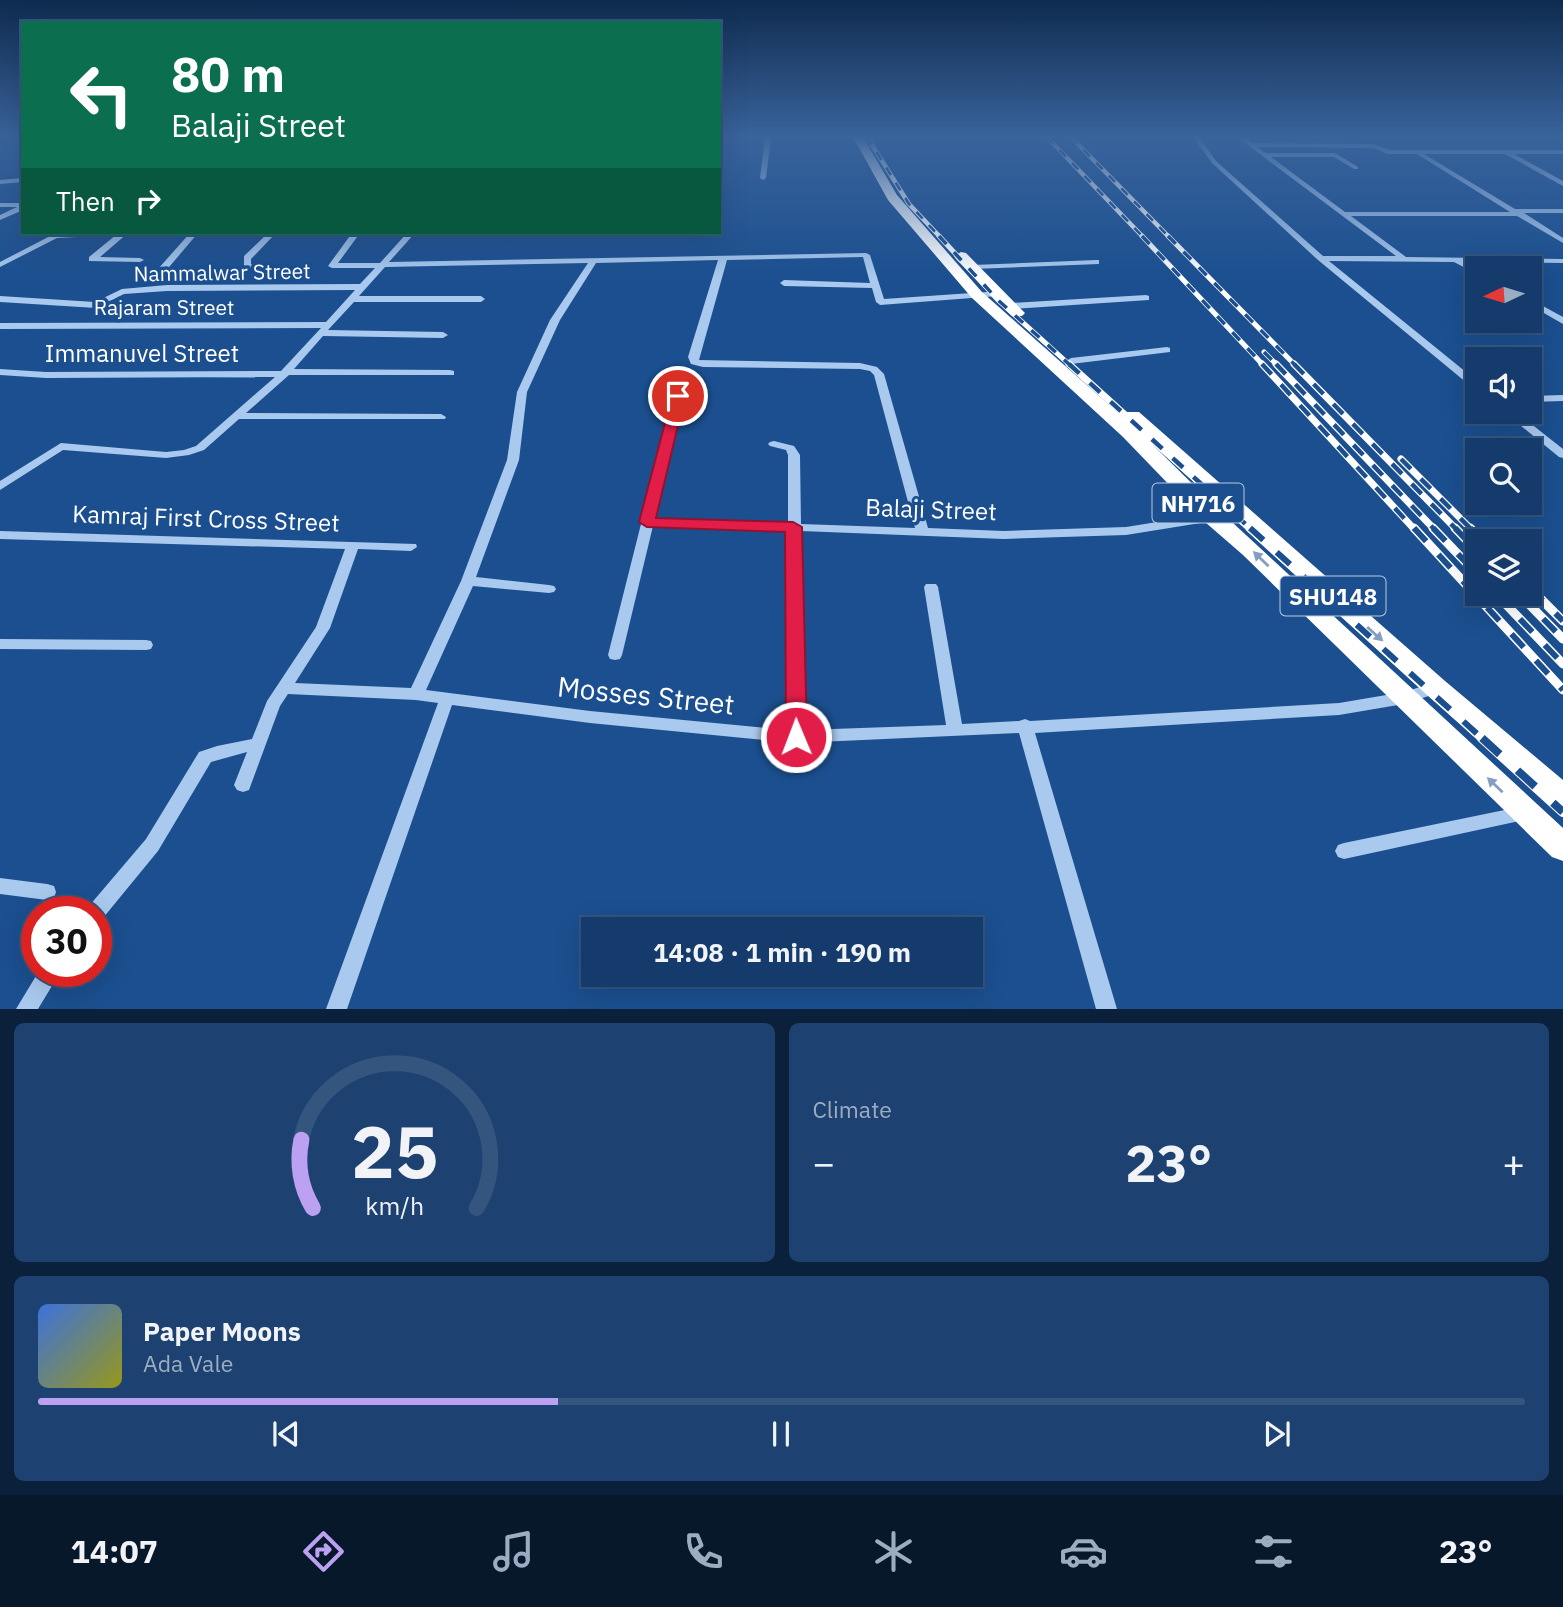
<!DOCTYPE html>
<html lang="en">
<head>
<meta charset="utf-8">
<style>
	body { margin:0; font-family:"IBM Plex Sans",sans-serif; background:#1d4271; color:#f1f3f6; height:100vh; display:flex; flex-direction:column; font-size:26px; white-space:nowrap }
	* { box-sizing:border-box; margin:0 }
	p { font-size:23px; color:#9dadc1 }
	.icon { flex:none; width:38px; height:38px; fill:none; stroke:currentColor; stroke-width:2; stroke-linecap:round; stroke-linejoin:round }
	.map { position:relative; height:1009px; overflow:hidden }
	.side { display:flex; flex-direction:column; gap:14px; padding:14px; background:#0b203b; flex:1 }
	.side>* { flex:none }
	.banner { position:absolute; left:21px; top:21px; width:700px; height:214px; border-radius:0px; box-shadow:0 7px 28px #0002,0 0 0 2px #33557e; background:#0b6e4f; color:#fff; overflow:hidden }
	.needle { width:46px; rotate:266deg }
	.tools { position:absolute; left:1465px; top:256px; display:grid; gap:14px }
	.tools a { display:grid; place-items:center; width:77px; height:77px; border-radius:0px; background:#143b6b; box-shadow:0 7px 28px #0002,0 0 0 2px #33557e; font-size:35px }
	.speed { position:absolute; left:21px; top:896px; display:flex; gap:14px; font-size:35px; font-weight:700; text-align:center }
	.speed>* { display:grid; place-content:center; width:91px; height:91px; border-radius:50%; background:#143b6b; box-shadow:0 7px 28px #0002,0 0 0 2px #33557e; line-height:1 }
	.speed .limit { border:10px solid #d22; background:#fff; color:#111 }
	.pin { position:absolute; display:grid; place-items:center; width:60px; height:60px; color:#fff; margin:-30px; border:4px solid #fff; border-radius:50%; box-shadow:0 2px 7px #0007 }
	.me { position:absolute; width:77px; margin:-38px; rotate:359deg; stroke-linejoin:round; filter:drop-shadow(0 0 5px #0008) }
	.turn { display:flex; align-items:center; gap:24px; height:147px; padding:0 35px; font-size:32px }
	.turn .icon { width:91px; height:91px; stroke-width:2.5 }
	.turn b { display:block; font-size:49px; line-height:60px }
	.then { display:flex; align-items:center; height:66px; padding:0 35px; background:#0003; gap:14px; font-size:26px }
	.big { font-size:52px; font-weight:700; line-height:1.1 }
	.side .card { flex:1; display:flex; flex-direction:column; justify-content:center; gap:10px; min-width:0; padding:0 24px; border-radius:10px; background:#1d4271 }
	.side .dial { align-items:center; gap:0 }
	.dial svg { height:182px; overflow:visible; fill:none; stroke:#33557e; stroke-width:7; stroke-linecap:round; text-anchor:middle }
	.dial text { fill:#f1f3f6; stroke:none }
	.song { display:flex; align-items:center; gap:21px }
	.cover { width:84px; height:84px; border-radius:10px; background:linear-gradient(135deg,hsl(220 70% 55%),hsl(60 70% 35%)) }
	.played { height:7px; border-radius:4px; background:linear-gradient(90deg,#bca0f2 35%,#33557e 35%) }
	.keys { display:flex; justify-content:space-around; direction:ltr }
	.heat { display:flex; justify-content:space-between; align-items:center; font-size:38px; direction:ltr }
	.side .tiles { flex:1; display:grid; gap:14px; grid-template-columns:1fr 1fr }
	.card:last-child { grid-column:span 2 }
	.trip { position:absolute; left:581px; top:917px; width:402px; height:70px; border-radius:0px; background:#143b6b; box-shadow:0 7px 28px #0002,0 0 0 2px #33557e; font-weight:700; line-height:70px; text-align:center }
	.menu { display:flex; height:112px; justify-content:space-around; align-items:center; background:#08182b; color:#9dadc1 }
	.menu .icon { width:49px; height:49px }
	.menu .active { color:#bca0f2 }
	.menu b { font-size:32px; color:#f1f3f6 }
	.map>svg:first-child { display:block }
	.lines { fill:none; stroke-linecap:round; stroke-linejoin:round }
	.minor { fill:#a9c9ee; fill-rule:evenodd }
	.highway { fill:#fff; fill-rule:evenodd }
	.rail-far4-casing { stroke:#fff; stroke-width:4.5 }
	.rail-far3-casing { stroke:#fff; stroke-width:5 }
	.rail-far2-casing { stroke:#fff; stroke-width:7 }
	.rail-far1-casing { stroke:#fff; stroke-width:9 }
	.rail-casing { stroke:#fff; stroke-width:10 }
	.rail-far4 { stroke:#1b4f8f; stroke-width:2.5; stroke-dasharray:9; stroke-linecap:butt }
	.rail-far3 { stroke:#1b4f8f; stroke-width:3.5; stroke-dasharray:11; stroke-linecap:butt }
	.rail-far2 { stroke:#1b4f8f; stroke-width:4.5; stroke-dasharray:14; stroke-linecap:butt }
	.rail-far1 { stroke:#1b4f8f; stroke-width:6; stroke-dasharray:18; stroke-linecap:butt }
	.rail { stroke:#1b4f8f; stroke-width:8; stroke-dasharray:24; stroke-linecap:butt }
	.oneway { fill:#829ec1 }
	.route { fill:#e11d48; stroke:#92132f; stroke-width:2 }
	.labels { text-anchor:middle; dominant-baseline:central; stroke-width:7; stroke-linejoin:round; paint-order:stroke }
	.far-street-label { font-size:21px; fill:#fff; stroke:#1b4f8f }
	.shield { fill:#1b4f8f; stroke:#bbcadd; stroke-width:2 }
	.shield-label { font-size:23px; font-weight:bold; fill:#fff }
	.street-label { font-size:24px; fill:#fff; stroke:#1b4f8f }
	.near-street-label { font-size:28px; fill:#fff; stroke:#1b4f8f }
</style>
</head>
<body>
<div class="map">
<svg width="1563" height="1009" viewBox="0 0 1563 1009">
	<rect width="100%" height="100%" fill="#1b4f8f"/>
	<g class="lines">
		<g class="minor">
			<polygon points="765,137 771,137 766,178 763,180 760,178"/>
			<path d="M1193,137H1199L1216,161L1323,256H1396L1237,137H1244L1252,143L1374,144L1389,150H1563V154H1514L1563,181V186L1505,154H1424L1515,209H1563V213H1524L1563,238V243L1517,216H1351L1406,257L1563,259V263L1466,262L1477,269V274L1454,262L1329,261L1477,381V389L1473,388L1318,260L1212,163ZM1257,147L1373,148L1388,154H1417L1510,212H1345L1271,157H1334L1354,169H1358V167L1335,153H1266Z"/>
			<polygon points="23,178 23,182 0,184 0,180"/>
			<polygon points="0,203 23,203 23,210 0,220 0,215 17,207 0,207"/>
			<polygon points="56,233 128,233 100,257 140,258 144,260 140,262 89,261 89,257 116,235 57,238 0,267 0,262"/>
			<polygon points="190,233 198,233 164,273 158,273 158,269"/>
			<polygon points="268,233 276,233 251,259 251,264 256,266 256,270 244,267 244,256"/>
			<path d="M352,233H360L338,263H380L407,233H415L389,262L866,253L870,255L884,299L1001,291V295L998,296L880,305L876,302L872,288L784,286L780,283L784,280L870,283L863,257L727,260L699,360L860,363L877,367L884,374L928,528L1004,531L1126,527L1213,513L1219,517L1213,521L1126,535L1004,539L801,531L804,730L946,725L924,587L926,584H936L938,587L962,724L1019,721L1025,719L1030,721L1339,703L1404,692L1436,682L1441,684L1444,688L1441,692L1404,704L1339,715L1035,733L1117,1009H1096L1019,733L796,743L590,723L452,705L347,1009H326L438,703L416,700L288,694L280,706L249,790L243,792L237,790L234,785L247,752L211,762L158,851L103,918L96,921V912H87L89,906L146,839L199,752L217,746L252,739L267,701L316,627L345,549L0,539V531L416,544L417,547L411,551L358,549L330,628L295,683L411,688L461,581L507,460L517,392L550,320L588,263L385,267L359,296H481L485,299L481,302H354L328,330L443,332L448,335L443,338L323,336L294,369L450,370L454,371V375H289L246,413L441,414L446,417L445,419H239L204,450L189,455L166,458L63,450L0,490V481L61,443L166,452L184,450L196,446L275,377L46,378L0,375V369L46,372L281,371L321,328L0,329V323L326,322L355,290L167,291L124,294L96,308L0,302V296L95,302L122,289L167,285L360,284L375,268H332L328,266ZM718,260L688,357L691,364L703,367L860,369L870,371L874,375L915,528L801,524L800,455L794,446L774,441L770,442L768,444L770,446L786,450L788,455V523L654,518L683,395L682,393H674L608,655L610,659L615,660L620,659L622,655L653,526L788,531V730L590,711L426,690L473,586L549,593L554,592L556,589L554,586L549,585L476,577L519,460L527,392L560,320L596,263Z"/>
			<polygon points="1096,260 1099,260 1099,264 972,269 968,267 972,265"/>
			<polygon points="1146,295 1149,296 1149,300 1011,309 1007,306 1011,303"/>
			<polygon points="1530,299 1563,317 1563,324 1530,305"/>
			<polygon points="1167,347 1170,348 1170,352 1071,364 1066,361 1071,358"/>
			<polygon points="1563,395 1563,401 1530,402 1530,396"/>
			<polygon points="1503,411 1515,411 1563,449 1563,458 1559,457"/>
			<polygon points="0,639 146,640 151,641 153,645 151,649 146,650 0,649"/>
			<polygon points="1524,806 1530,808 1533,813 1530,818 1524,820 1344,859 1338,857 1335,851 1338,845 1344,843"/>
			<polygon points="0,878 47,884 54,886 56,892 54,898 47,900 0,894"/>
			<polygon points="39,971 61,971 38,1009 16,1009"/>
		</g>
		<g class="highway">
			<polygon points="853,137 863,137 897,195 982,292 1124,418 1125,412 1139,412 1445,681 1563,780 1563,809 1553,806 1427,695 1151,443 1221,512 1563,828 1563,861 1552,857 1243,555 1205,522 1123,437 972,298 888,200"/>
			<polygon points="961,252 966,253 1022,310 1025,313 1022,316 1012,316 956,259 954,256"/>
		</g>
		<g class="rail-far4-casing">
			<g id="rail-far4">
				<polyline points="867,137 909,204 941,238"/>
				<polyline points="1047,137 1144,238"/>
				<polyline points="1071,137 1170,238"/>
			</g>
		</g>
		<g class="rail-far3-casing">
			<g id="rail-far3">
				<polyline points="939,236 999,301 1071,366"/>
				<polyline points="1142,236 1264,366"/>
				<polyline points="1168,236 1296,366"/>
				<polyline points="1264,352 1278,366"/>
			</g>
		</g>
		<g class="rail-far2-casing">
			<g id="rail-far2">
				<polyline points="1069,364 1252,530"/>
				<polyline points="1262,364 1415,530"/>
				<polyline points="1276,364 1435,530"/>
				<polyline points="1294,364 1457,530"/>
				<polyline points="1401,459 1472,530"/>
			</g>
		</g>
		<g class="rail-far1-casing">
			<g id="rail-far1">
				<polyline points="1250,528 1484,740"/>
				<polyline points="1414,528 1563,690"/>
				<polyline points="1433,528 1477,574"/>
				<polyline points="1455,528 1477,551"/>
				<polyline points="1470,528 1483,541"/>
				<polyline points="1530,588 1563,621"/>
				<polyline points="1495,593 1563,664"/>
				<polyline points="1518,593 1563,639"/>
			</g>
		</g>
		<g class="rail-casing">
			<polyline id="rail" points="1482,738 1563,812"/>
		</g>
		<use href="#rail-far4" class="rail-far4"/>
		<use href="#rail-far3" class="rail-far3"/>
		<use href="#rail-far2" class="rail-far2"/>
		<use href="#rail-far1" class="rail-far1"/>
		<use href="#rail" class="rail"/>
	</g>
	<defs><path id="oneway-solid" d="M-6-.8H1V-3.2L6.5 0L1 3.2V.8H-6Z" transform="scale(1.75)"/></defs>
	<g class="oneway">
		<use href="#oneway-solid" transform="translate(1261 559) rotate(-136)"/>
		<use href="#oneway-solid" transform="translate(1375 634) rotate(42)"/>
		<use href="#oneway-solid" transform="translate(1495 785) rotate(-136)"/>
	</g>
	<linearGradient id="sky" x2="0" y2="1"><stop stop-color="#0f2b4f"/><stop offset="0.49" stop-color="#39639b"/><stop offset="1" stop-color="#39639b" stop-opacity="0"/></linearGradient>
	<rect width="1563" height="278" fill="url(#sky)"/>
	<polygon class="route" points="678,391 685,396 656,518 793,522 802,527 807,737 804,743 796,746 789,743 786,737 785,532 647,527 639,522 672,396"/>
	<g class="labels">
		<g class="far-street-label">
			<text transform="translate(222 272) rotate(-1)">Nammalwar Street</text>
			<text x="164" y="307">Rajaram Street</text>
		</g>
		<g class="shield">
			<rect x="1152.5" y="483.5" width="91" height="39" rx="5"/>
			<rect x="1280.5" y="576.5" width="105" height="39" rx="5"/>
		</g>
		<g class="shield-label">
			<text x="1198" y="503">NH716</text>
			<text x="1333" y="596">SHU148</text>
		</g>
		<g class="street-label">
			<text x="142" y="353">Immanuvel Street</text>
			<text transform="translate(931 509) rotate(2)">Balaji Street</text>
			<text transform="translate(206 518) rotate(2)">Kamraj First Cross Street</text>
		</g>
		<g class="near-street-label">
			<text transform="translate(646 695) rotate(6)">Mosses Street</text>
		</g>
	</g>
</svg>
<div class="tools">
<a><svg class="needle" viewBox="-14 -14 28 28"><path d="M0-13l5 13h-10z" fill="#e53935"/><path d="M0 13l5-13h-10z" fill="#9dadc1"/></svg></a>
<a><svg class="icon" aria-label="sound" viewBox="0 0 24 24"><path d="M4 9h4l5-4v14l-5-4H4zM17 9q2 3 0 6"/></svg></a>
<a><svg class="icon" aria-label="search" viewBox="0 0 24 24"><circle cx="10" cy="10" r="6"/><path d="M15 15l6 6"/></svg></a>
<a><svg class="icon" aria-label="layers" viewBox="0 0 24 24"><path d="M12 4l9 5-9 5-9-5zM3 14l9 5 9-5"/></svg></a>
</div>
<div class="speed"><div class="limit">30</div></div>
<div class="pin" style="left:678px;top:396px;background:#d93025"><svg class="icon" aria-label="arrive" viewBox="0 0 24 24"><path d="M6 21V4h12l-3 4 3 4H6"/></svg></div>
<svg class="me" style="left:796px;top:737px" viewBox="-20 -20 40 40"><circle r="17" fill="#e11d48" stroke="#fff" stroke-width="3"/><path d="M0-11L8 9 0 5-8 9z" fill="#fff"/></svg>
<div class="trip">14:08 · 1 min · 190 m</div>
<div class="banner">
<div class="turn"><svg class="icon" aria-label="left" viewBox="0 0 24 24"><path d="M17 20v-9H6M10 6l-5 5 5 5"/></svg><div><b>80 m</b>Balaji Street</div></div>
<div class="then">Then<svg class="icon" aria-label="right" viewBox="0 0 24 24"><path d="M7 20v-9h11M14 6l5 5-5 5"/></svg></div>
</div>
</div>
<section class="side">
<div class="tiles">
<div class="card dial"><svg viewBox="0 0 100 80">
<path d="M14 69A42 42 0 1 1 86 69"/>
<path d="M14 69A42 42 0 0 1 9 39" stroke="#bca0f2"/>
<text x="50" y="56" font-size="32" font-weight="700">25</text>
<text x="50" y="72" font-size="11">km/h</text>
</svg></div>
<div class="card"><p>Climate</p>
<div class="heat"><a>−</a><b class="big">23°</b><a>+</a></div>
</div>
<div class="card">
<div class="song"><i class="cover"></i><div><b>Paper Moons</b><p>Ada Vale</p></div></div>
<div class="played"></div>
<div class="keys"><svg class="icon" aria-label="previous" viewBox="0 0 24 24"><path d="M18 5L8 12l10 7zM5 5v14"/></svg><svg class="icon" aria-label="pause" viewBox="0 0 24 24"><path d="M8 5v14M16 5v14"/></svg><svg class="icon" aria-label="next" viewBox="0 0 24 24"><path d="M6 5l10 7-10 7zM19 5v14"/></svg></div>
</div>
</div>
</section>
<nav class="menu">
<b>14:07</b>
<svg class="icon active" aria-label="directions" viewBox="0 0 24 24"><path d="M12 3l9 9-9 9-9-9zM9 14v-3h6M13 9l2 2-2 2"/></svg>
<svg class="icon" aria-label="music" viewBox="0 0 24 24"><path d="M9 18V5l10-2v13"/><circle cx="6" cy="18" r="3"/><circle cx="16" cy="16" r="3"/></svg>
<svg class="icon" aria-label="phone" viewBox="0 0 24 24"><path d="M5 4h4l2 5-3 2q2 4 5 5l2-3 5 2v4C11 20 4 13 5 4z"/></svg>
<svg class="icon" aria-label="climate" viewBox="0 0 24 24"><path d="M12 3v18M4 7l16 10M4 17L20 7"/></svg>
<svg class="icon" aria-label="car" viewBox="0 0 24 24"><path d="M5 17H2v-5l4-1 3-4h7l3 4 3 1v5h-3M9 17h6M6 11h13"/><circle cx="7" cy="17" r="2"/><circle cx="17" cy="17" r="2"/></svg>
<svg class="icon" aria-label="filters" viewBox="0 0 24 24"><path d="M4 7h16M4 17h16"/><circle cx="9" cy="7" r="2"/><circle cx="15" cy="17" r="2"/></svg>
<b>23°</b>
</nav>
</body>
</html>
